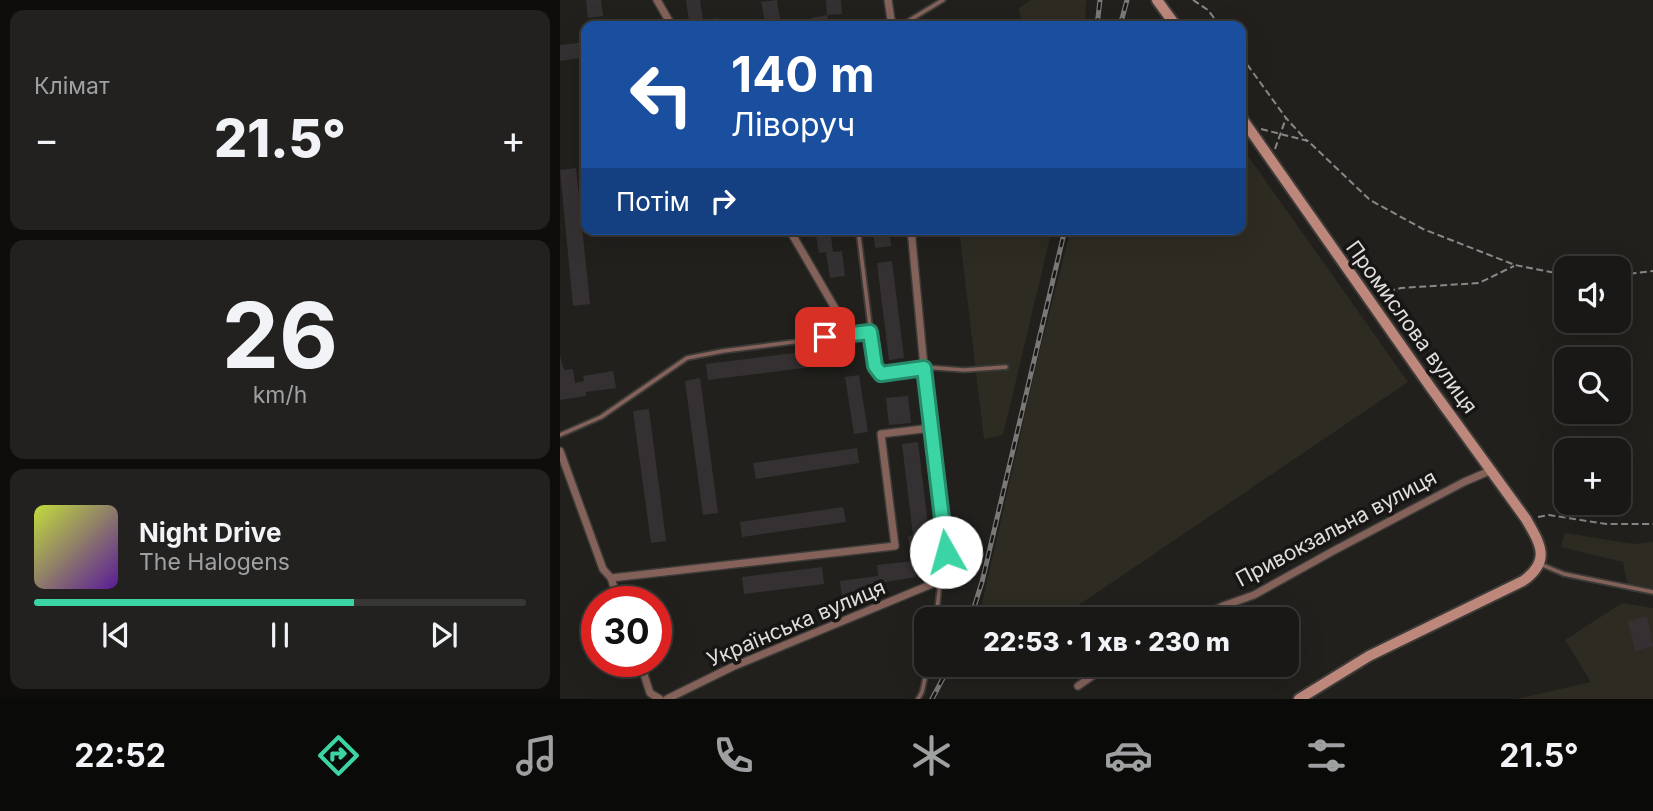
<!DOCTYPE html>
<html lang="uk">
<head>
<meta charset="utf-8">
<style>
	body { margin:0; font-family:Inter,sans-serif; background:#22211f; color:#f1f3f6; height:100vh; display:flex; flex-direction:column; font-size:26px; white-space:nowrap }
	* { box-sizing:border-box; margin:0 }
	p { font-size:23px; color:#9fa0a1 }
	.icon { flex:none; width:38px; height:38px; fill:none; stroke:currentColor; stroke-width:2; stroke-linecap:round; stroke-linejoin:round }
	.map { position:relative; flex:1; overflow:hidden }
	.drawer { display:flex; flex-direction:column; gap:10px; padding:10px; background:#0e0d0c; width:560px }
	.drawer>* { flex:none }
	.top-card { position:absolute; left:21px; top:21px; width:665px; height:214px; border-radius:14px; box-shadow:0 7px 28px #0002,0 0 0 2px #373735; background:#1a4fa0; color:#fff; overflow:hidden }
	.controls { position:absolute; left:994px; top:256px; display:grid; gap:14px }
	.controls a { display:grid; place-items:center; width:77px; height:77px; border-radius:14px; background:#191816; box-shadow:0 7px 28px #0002,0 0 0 2px #373735; font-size:35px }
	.speed { position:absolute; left:21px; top:586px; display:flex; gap:14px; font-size:35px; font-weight:700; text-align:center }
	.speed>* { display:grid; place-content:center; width:91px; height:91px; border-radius:50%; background:#191816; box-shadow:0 7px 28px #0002,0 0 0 2px #373735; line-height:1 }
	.speed .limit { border:10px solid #d22; background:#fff; color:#111 }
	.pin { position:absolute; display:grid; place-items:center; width:60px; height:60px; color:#fff; margin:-30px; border-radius:14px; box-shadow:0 4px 10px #0006 }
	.me { position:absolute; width:77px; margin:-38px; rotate:353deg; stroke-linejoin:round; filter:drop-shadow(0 0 5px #0008) }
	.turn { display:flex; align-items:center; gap:24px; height:147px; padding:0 35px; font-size:32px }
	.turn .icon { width:91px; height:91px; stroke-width:2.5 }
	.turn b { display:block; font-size:49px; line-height:60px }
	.then { display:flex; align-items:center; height:66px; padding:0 35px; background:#0003; gap:14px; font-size:26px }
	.big { font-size:52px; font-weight:800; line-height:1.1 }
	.drawer .tile { flex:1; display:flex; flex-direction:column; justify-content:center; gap:10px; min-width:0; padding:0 24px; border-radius:14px; background:#22211f }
	.drawer .dial { align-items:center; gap:0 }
	.dial b { font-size:91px; line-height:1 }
	.song { display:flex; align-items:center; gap:21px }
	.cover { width:84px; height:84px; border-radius:10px; background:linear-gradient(135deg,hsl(70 70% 55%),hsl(270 70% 35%)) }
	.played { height:7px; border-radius:4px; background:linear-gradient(90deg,#3bd4a4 65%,#373735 65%) }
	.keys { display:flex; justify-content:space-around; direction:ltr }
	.heat { display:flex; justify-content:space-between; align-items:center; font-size:38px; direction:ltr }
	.trip { position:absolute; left:354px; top:607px; width:385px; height:70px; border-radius:14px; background:#191816; box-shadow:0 7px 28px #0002,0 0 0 2px #373735; font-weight:800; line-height:70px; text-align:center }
	.tabs { display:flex; height:112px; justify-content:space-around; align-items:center; background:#0a0a09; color:#9fa0a1 }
	.tabs .icon { width:49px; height:49px }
	.tabs .selected { color:#3bd4a4 }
	.tabs b { font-size:32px; color:#f1f3f6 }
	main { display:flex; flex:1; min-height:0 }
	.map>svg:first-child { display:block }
	.built { fill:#2e2b23 }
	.building { fill:#353132 }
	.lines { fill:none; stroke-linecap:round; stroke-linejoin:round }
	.lane-casing { stroke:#3c3b38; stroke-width:7 }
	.street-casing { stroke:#3c3b38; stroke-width:10 }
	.secondary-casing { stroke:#3c3b38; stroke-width:14 }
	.path { stroke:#898886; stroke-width:2; stroke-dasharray:7 3.5; stroke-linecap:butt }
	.lane { stroke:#84625a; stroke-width:3.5 }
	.street { stroke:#84625a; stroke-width:7 }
	.secondary { stroke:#bd877b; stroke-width:10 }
	.rail-casing { stroke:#7a7977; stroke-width:5 }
	.rail { stroke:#181614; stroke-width:2.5; stroke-dasharray:8; stroke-linecap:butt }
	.route-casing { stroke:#268a6b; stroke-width:18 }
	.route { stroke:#3bd4a4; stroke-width:12 }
	.labels { text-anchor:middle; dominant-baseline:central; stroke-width:7; stroke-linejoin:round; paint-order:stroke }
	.street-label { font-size:21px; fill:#dfdedc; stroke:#181614 }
</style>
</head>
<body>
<main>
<section class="drawer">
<div class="tile"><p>Клімат</p>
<div class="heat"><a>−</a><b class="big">21.5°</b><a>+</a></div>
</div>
<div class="tile dial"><b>26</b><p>km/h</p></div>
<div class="tile">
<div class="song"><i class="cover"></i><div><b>Night Drive</b><p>The Halogens</p></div></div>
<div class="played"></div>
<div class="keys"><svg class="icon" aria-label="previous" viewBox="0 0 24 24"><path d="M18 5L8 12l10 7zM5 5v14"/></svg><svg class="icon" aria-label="pause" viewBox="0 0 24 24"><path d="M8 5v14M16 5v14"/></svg><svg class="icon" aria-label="next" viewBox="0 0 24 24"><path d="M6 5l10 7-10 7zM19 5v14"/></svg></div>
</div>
</section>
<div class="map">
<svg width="1093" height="699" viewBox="0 0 1093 699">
	<rect width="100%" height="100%" fill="#21201d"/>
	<g class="built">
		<polygon points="471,0 526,0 525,26 462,26 459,8"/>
		<polygon points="681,146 848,382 498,619 419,617 477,361 511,229 681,229"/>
		<polygon points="399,229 492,229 443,435 424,439"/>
		<polygon points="1005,533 1074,544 1093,542 1093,595 1069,591 1063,562 1001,547"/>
		<polygon points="1062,603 1093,608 1093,699 956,699 1031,682 1005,640"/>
	</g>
	<g class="building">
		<polygon points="26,0 41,0 43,16 28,18"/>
		<polygon points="126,0 140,0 143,20 157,18 158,26 139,26 139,20 129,21"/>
		<polygon points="217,0 221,26 206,26 201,2"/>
		<polygon points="266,0 281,0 282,14 267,15"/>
		<polygon points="267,15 269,26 253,26 251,18"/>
		<polygon points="26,42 26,57 0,61 0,45"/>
		<polygon points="16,168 30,304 13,306 0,170"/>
		<polygon points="255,229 270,229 273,252 282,251 285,276 270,278 266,252 259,253"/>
		<polygon points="313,229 329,229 331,246 315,248"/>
		<polygon points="332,261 344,358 329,360 317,263"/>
		<polygon points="282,347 284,363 148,380 146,364"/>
		<polygon points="0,355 4,370 13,369 15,383 24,381 23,376 53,371 56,388 26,392 26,396 0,400"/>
		<polygon points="299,375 308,432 294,434 285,377"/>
		<polygon points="140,378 158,513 143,515 125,381"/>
		<polygon points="348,396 351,423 329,425 326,398"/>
		<polygon points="89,409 106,541 91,543 73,411"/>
		<polygon points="358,442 369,533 363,534 367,558 351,560 348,536 353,535 342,444"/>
		<polygon points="297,448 299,463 196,479 193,463"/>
		<polygon points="283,507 286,522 182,537 180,522"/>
		<polygon points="353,561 356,577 319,583 320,591 282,597 280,581 318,576 317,565"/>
		<polygon points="262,567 264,584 184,594 182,577"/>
		<polygon points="1087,616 1093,646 1075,651 1068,621"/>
	</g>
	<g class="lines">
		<g class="lane-casing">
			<g id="lane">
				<polyline points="340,26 383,0"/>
				<polyline points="298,229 315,366 321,374 364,367 404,370 446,367"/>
				<polyline points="0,435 41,417 127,358 163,351 310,332"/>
				<polyline points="980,564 1004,574 1093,592"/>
				<polyline points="376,620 380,582"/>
				<polyline points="358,699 362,692 368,665"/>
			</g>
		</g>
		<g class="street-casing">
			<g id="street">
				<polyline points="97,0 112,26"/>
				<polyline points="328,0 332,26"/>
				<polyline points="229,229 290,334"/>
				<polyline points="0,451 43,569 51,578 59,602"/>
				<polyline points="51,578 335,546 321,434 371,428"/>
				<polyline points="637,620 663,606 694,595 775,550 904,482 932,470"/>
				<polyline points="80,662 90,693 100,699"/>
				<polyline points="518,686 548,665"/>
				<polyline points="107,699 172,667 389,577 364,367 351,229"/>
			</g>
		</g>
		<g class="secondary-casing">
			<g id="secondary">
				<polyline points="597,0 616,26"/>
				<path d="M681,117L871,388L966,519C981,545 991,561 963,581L809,656L739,699"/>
			</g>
		</g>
		<g class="path">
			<polyline points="633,0 648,10 660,26"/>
			<polyline points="681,56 726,118 747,141"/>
			<polyline points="701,129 748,141 810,200 863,229 955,265 1006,275"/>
			<polyline points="715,149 726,118"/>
			<polyline points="1059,275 1093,271"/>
			<polyline points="818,294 841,288 919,283 954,266"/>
			<polyline points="978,517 989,515 1046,524 1093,524"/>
		</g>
		<use href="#lane" class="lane"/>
		<use href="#street" class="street"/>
		<use href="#secondary" class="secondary"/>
		<g class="rail-casing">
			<g id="rail">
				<polyline points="537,26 540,0"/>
				<polyline points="560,26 567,0"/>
				<polyline points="410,620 422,582 505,229"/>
				<polyline points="372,699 390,665"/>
			</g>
		</g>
		<use href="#rail" class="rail"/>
	</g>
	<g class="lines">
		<g class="route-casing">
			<polyline id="route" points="265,337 310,332 315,366 321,374 364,368 386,552"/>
		</g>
		<use href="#route" class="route"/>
	</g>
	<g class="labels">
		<g class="street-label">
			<text transform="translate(852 327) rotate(54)">Промислова вулиця</text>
			<text transform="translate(776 528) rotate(-28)">Привокзальна вулиця</text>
			<text transform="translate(236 623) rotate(-23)">Українська вулиця</text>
		</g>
	</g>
</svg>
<div class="controls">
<a><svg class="icon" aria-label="sound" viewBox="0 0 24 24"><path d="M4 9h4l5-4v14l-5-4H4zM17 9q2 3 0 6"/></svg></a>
<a><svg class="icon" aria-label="search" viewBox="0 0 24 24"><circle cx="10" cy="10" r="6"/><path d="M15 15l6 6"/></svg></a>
<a>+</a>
</div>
<div class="speed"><div class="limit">30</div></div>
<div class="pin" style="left:265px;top:337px;background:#d93025"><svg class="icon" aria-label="arrive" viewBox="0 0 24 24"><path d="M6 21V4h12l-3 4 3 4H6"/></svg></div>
<svg class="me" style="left:386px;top:552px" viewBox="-20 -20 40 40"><circle r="19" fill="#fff"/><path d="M0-13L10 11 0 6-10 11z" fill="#3bd4a4"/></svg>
<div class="trip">22:53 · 1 хв · 230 m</div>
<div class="top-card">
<div class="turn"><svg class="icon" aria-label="left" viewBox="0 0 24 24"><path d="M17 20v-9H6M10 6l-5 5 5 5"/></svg><div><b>140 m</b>Ліворуч</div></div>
<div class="then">Потім<svg class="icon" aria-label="right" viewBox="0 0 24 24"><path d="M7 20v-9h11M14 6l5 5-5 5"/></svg></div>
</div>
</div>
</main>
<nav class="tabs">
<b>22:52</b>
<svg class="icon selected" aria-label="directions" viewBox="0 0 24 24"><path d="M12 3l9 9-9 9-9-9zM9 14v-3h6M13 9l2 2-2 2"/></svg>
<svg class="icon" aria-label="music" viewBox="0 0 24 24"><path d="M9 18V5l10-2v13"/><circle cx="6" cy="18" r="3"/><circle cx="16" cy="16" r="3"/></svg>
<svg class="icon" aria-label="phone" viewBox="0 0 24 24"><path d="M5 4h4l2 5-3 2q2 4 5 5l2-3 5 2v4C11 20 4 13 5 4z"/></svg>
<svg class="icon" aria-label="climate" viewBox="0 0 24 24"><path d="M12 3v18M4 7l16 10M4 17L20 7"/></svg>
<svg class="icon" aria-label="car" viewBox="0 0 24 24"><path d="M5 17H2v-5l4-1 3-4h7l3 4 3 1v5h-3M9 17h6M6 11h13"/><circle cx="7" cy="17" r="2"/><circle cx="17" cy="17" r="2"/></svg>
<svg class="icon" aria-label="filters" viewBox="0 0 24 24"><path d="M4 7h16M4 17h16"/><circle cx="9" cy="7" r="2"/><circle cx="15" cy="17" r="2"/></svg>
<b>21.5°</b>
</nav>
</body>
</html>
